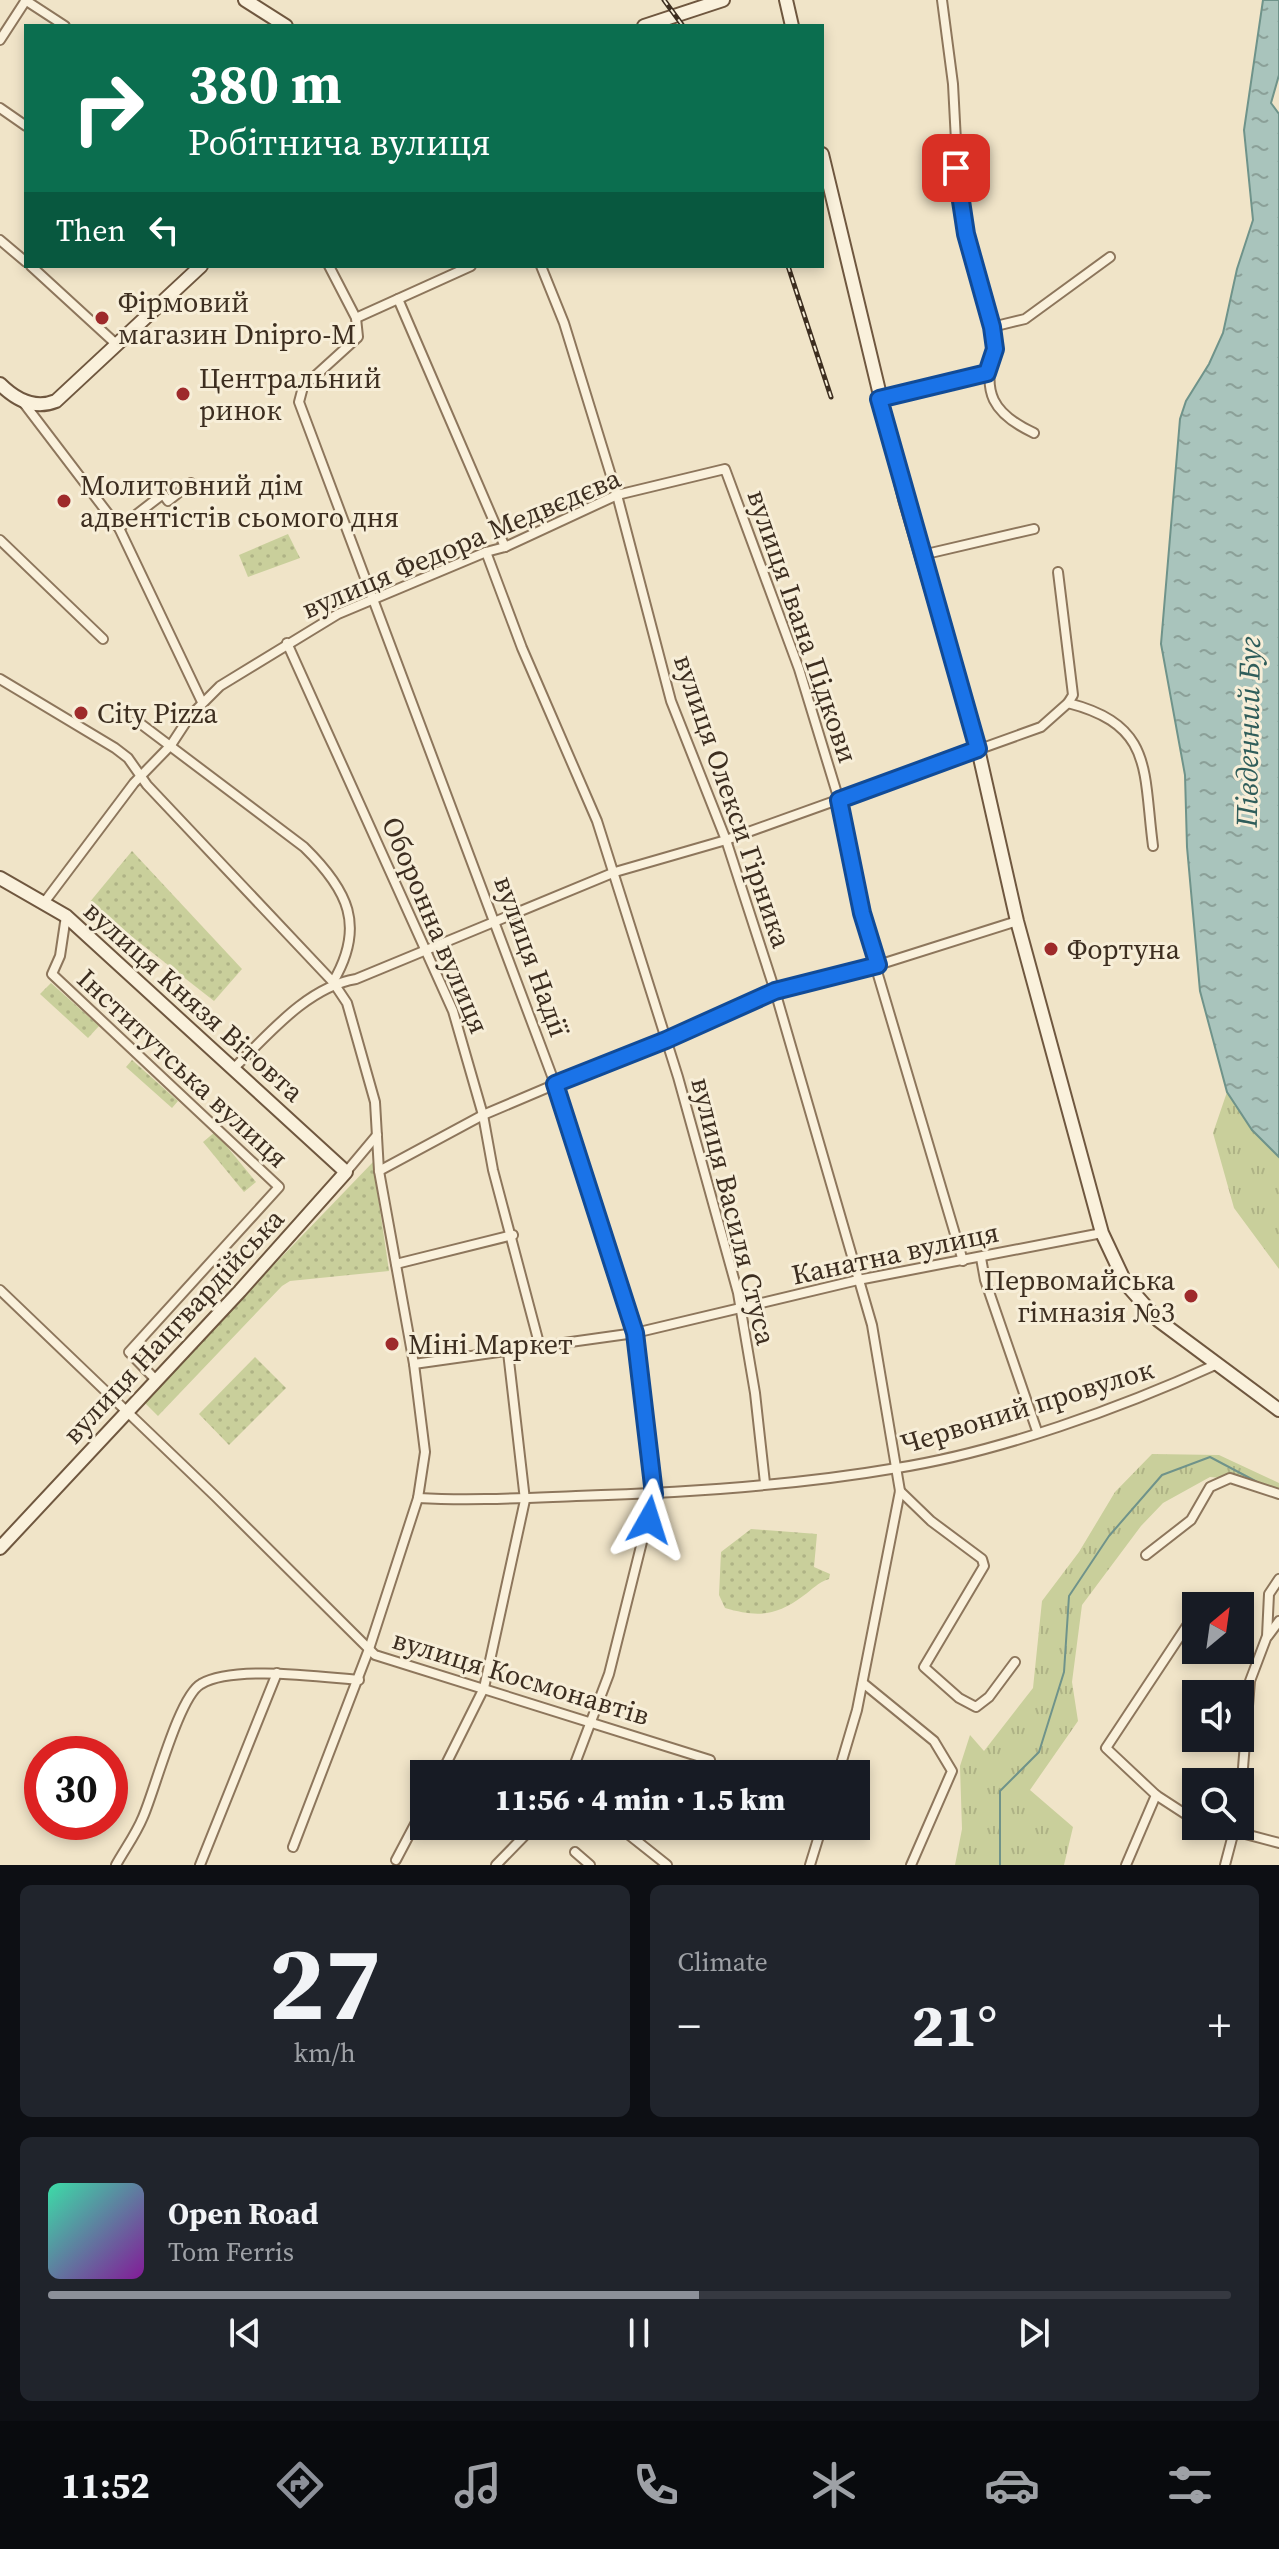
<!DOCTYPE html>
<html lang="en">
<head>
<meta charset="utf-8">
<style>
	body { margin:0; font-family:"Source Serif 4",serif; background:#20242c; color:#f1f3f6; height:100vh; display:flex; flex-direction:column; font-size:30px; white-space:nowrap }
	* { box-sizing:border-box; margin:0 }
	p { font-size:26px; color:#9ea1a6 }
	.icon { flex:none; width:44px; height:44px; fill:none; stroke:currentColor; stroke-width:2; stroke-linecap:round; stroke-linejoin:round }
	.map { position:relative; height:1865px; overflow:hidden }
	.drawer { display:flex; flex-direction:column; gap:20px; padding:20px; background:#0d0f14; flex:1 }
	.drawer>* { flex:none }
	.top-card { position:absolute; left:24px; top:24px; width:800px; height:244px; border-radius:0px; box-shadow:0 4px 12px #0003; background:#0b6e4f; color:#fff; overflow:hidden }
	.needle { width:52px; rotate:29deg }
	.fabs { position:absolute; left:1182px; top:1592px; display:grid; gap:16px }
	.fabs a { display:grid; place-items:center; width:72px; height:72px; border-radius:0px; background:#171b24; box-shadow:0 4px 12px #0003; font-size:40px }
	.speed { position:absolute; left:24px; top:1736px; display:flex; gap:16px; font-size:40px; font-weight:700; text-align:center }
	.speed>* { display:grid; place-content:center; width:104px; height:104px; border-radius:50%; background:#171b24; box-shadow:0 4px 12px #0003; line-height:1 }
	.speed .limit { border:12px solid #d22; background:#fff; color:#111 }
	.pin { position:absolute; display:grid; place-items:center; width:68px; height:68px; color:#fff; margin:-34px; border-radius:16px; box-shadow:0 4px 12px #0006 }
	.me { position:absolute; width:88px; margin:-44px; rotate:6deg; stroke-linejoin:round; filter:drop-shadow(0 0 6px #0008) }
	.turn { display:flex; align-items:center; gap:28px; height:168px; padding:0 32px; font-size:36px }
	.turn .icon { width:104px; height:104px; stroke-width:2.5 }
	.turn b { display:block; font-size:56px; line-height:68px }
	.then { display:flex; align-items:center; height:76px; padding:0 32px; background:#0003; gap:16px; font-size:30px }
	.big { font-size:60px; font-weight:800; line-height:1.1 }
	.drawer .card { flex:1; display:flex; flex-direction:column; justify-content:center; gap:12px; min-width:0; padding:0 28px; border-radius:12px; background:#20242c }
	.drawer .dial { align-items:center; gap:0 }
	.dial b { font-size:104px; line-height:1 }
	.song { display:flex; align-items:center; gap:24px }
	.cover { width:96px; height:96px; border-radius:12px; background:linear-gradient(135deg,hsl(160 70% 55%),hsl(290 70% 35%)) }
	.played { height:8px; border-radius:4px; background:linear-gradient(90deg,#8c9099 55%,#363941 55%) }
	.keys { display:flex; justify-content:space-around; direction:ltr }
	.heat { display:flex; justify-content:space-between; align-items:center; font-size:44px; direction:ltr }
	.drawer .tiles { flex:1; display:grid; gap:20px; grid-template-columns:1fr 1fr }
	.card:last-child { grid-column:span 2 }
	.trip { position:absolute; left:410px; top:1760px; width:460px; height:80px; border-radius:0px; background:#171b24; box-shadow:0 4px 12px #0003; font-weight:800; line-height:80px; text-align:center }
	.tabs { display:flex; height:128px; justify-content:space-around; align-items:center; background:#090b0e; color:#9ea1a6 }
	.tabs .icon { width:56px; height:56px }
	.tabs .selected { color:#8c9099 }
	.tabs b { font-size:36px; color:#f1f3f6 }
	.map>svg:first-child { display:block }
	.grass { fill:url(#grass-tufts) }
	.park { fill:url(#park-dots) }
	.water { fill:url(#water-ripples); stroke:#6f938a; stroke-width:2 }
	.lines { fill:none; stroke-linecap:round; stroke-linejoin:round }
	.stream { stroke:#6f938a; stroke-width:2 }
	.street-casing { stroke:#8d765c; stroke-width:12 }
	.secondary-casing { stroke:#6f573f; stroke-width:16 }
	.street { stroke:#faf1dc; stroke-width:8 }
	.secondary { stroke:#faf1dc; stroke-width:12 }
	.rail-casing { stroke:#3d2e20; stroke-width:5 }
	.rail { stroke:#f7eed8; stroke-width:2; stroke-dasharray:6; stroke-linecap:butt }
	.route-casing { stroke:#114b97; stroke-width:20 }
	.route { stroke:#1a73e8; stroke-width:14 }
	.poi-dot { fill:#9e2a2b; stroke:#f7eed8; stroke-width:3 }
	.labels { text-anchor:middle; dominant-baseline:central; stroke-width:6; stroke-linejoin:round; paint-order:stroke }
	.poi-label { font-size:28px; fill:#3d2e20; stroke:#f7eed8; text-anchor:start }
	.street-label { font-size:28px; fill:#3d2e20; stroke:#f7eed8 }
	.water-label { font-size:30px; font-style:italic; fill:#2f5d5a; stroke:#f7eed8 }
</style>
</head>
<body>
<div class="map">
<svg width="1279" height="1865" viewBox="0 0 1279 1865">
	<defs>
		<pattern id="grass-tufts" width="24" height="20" patternUnits="userSpaceOnUse" patternTransform="scale(2)"><rect width="24" height="20" fill="#c9cf9b"/><path d="M3 7l-1-3M5 7V3M7 7l1-3M15 17l-1-3M17 17v-4M19 17l1-3" fill="none" stroke="#aeb285"/></pattern>
		<pattern id="park-dots" width="8" height="8" patternUnits="userSpaceOnUse" patternTransform="scale(2)"><rect width="8" height="8" fill="#c9cf9b"/><path d="M2 2h.1M6 6h.1" fill="none" stroke="#aeb285" stroke-width="1.8" stroke-linecap="round"/></pattern>
		<pattern id="water-ripples" width="26" height="14" patternUnits="userSpaceOnUse" patternTransform="scale(2)"><rect width="26" height="14" fill="#a9c4bc"/><path d="M2 4q2-2 4 0t4 0M15 11q2-2 4 0t4 0" fill="none" stroke="#8ba098"/></pattern>
	</defs>
	<rect width="100%" height="100%" fill="#f0e4c8"/>
	<g class="grass">
		<polygon points="1227,1092 1252,1130 1279,1157 1279,1269 1234,1208 1213,1133"/>
		<polygon points="1152,1454 1219,1455 1279,1483 1279,1492 1234,1479 1210,1477 1163,1503 1141,1526 1082,1605 1072,1682 1078,1721 1030,1790 1073,1827 1064,1865 955,1865 962,1829 960,1766 970,1735 984,1751 1033,1688 1042,1601 1079,1552 1115,1492"/>
	</g>
	<g class="park">
		<polygon points="288,534 300,558 248,577 239,555"/>
		<polygon points="132,851 242,969 214,1001 89,903"/>
		<polygon points="51,983 99,1026 88,1038 40,994"/>
		<polygon points="132,1060 178,1101 172,1108 126,1067"/>
		<polygon points="215,1132 256,1182 244,1192 203,1142"/>
		<polygon points="373,1162 389,1271 290,1281 282,1286 158,1416 143,1401"/>
		<polygon points="255,1357 286,1388 229,1445 199,1414"/>
		<path d="M751,1529L817,1534L814,1567L830,1574L829,1579C817,1583 813,1589 803,1596C775,1617 756,1617 725,1608L719,1595L721,1552Z"/>
	</g>
	<polygon class="water" points="1263,0 1279,0 1279,75 1271,103 1279,114 1279,1157 1252,1130 1227,1092 1200,991 1187,847 1185,775 1161,644 1180,419 1186,401 1209,364 1223,333 1237,269 1253,220 1244,130"/>
	<g class="lines">
		<polyline class="stream" points="1000,1865 1000,1791 1039,1752 1064,1672 1069,1596 1109,1536 1162,1475 1210,1457 1261,1484"/>
		<g class="street-casing">
			<g id="street">
				<polyline points="25,0 65,26"/>
				<path d="M942,0L953,84L959,198L995,349C981,392 993,414 1034,433"/>
				<polyline points="0,40 26,0"/>
				<polyline points="0,108 26,126"/>
				<polyline points="0,240 26,262"/>
				<polyline points="31,266 115,343"/>
				<polyline points="329,266 356,318 358,337 303,387 299,402 555,1084 635,1333 654,1494 609,1674 571,1774"/>
				<polyline points="541,266 564,323 617,495 671,701 726,840 775,991 872,1325 900,1491 857,1710 838,1774"/>
				<polyline points="398,299 505,547"/>
				<polyline points="356,318 471,266"/>
				<polyline points="992,327 1025,319 1110,257"/>
				<polyline points="880,399 987,373"/>
				<polyline points="23,402 119,528 202,702"/>
				<polyline points="119,528 163,494 168,501 191,483"/>
				<polyline points="0,540 103,639"/>
				<polyline points="486,552 522,648 597,821 678,1077 738,1293 755,1393 765,1483"/>
				<polyline points="922,555 1034,529"/>
				<polyline points="1058,572 1073,695 1068,703"/>
				<polyline points="287,643 453,1011 483,1115 493,1170 540,1347"/>
				<polyline points="0,679 115,748 128,758 147,785 333,982"/>
				<path d="M137,721L304,847C348,890 366,926 333,982L347,1003L375,1102L379,1171L414,1364L425,1452L418,1498L369,1649L293,1847"/>
				<polyline points="43,904 134,783 171,745 190,716 220,686 338,614 486,552 505,547 617,495 725,469 799,669 839,800 873,958 963,1261"/>
				<polyline points="66,916 60,956 52,974 279,1187 129,1352 156,1380"/>
				<path d="M233,1069C268,1035 307,987 356,979L615,872L726,840L1041,727L1068,703C1154,725 1143,771 1153,846"/>
				<polyline points="379,1171 483,1115 775,991 878,965 1017,921"/>
				<polyline points="346,1172 377,1135"/>
				<polyline points="981,1258 985,1280 1037,1431"/>
				<polyline points="396,1264 513,1235"/>
				<polyline points="0,1290 215,1496 375,1655 710,1760"/>
				<polyline points="414,1364 635,1333 858,1280 1102,1233"/>
				<polyline points="900,1491 931,1521 982,1559 984,1566 924,1667 959,1698 976,1707 989,1697 1015,1662"/>
				<path d="M418,1498C471,1501 523,1498 576,1496C682,1493 792,1486 897,1468C999,1452 1121,1408 1215,1365"/>
				<polyline points="1146,1555 1191,1520 1210,1487 1230,1478 1279,1494"/>
				<polyline points="1196,1612 1106,1748 1156,1795 1196,1821"/>
				<polyline points="1268,1636 1279,1621"/>
				<polyline points="863,1683 934,1741 952,1771 911,1865"/>
				<polyline points="441,1774 484,1688 525,1500 508,1352"/>
				<polyline points="1240,1805 1250,1681 1267,1636 1269,1594 1279,1579"/>
				<polyline points="618,1826 667,1865"/>
				<polyline points="1215,1826 1279,1843"/>
				<polyline points="575,1852 590,1865"/>
				<polyline points="396,1860 424,1807"/>
				<path d="M116,1865C125,1849 136,1834 143,1817C155,1790 179,1696 201,1684C233,1665 321,1677 359,1680"/>
				<polyline points="200,1865 277,1673"/>
				<polyline points="496,1865 534,1826"/>
				<polyline points="810,1865 822,1826"/>
				<polyline points="1126,1865 1156,1795"/>
				<polyline points="1225,1865 1235,1827"/>
			</g>
		</g>
		<g class="secondary-casing">
			<g id="secondary">
				<polyline points="245,0 286,26"/>
				<polyline points="786,0 792,26"/>
				<polyline points="644,26 723,0"/>
				<polyline points="822,154 905,499 978,749 1017,921 1102,1233 1126,1284 1158,1320 1279,1410"/>
				<path d="M0,384C15,399 34,410 56,401L201,266"/>
				<polyline points="0,878 66,916 346,1172 240,1291 0,1548"/>
			</g>
		</g>
		<use href="#street" class="street"/>
		<use href="#secondary" class="secondary"/>
		<g class="rail-casing">
			<g id="rail">
				<polyline points="664,0 683,26"/>
				<polyline points="788,266 831,397"/>
			</g>
		</g>
		<use href="#rail" class="rail"/>
	</g>
	<g class="lines">
		<g class="route-casing">
			<polyline id="route" points="649,1520 654,1494 635,1333 555,1084 666,1040 775,991 878,965 862,913 839,800 978,749 879,399 987,373 995,349 992,327 966,234 956,168"/>
		</g>
		<use href="#route" class="route"/>
	</g>
	<g class="poi-dot">
		<circle cx="102" cy="318" r="8"/>
		<circle cx="183" cy="394" r="8"/>
		<circle cx="64" cy="501" r="8"/>
		<circle cx="81" cy="713" r="8"/>
		<circle cx="1051" cy="949" r="8"/>
		<circle cx="1191" cy="1296" r="8"/>
		<circle cx="392" cy="1344" r="8"/>
	</g>
	<g class="labels">
		<g class="poi-label">
			<text x="118" y="302">Фірмовий<tspan x="118" dy="32">магазин Dnipro-M</tspan></text>
			<text x="199" y="378">Центральний<tspan x="199" dy="32">ринок</tspan></text>
			<text x="80" y="485">Молитовний дім<tspan x="80" dy="32">адвентістів сьомого дня</tspan></text>
			<text x="97" y="713">City Pizza</text>
			<text x="1067" y="949">Фортуна</text>
			<text x="1175" y="1280" text-anchor="end">Первомайська<tspan x="1175" dy="32">гімназія №3</tspan></text>
			<text x="408" y="1344">Міні Маркет</text>
		</g>
		<g class="street-label">
			<text transform="translate(461 543) rotate(-23)">вулиця Федора Медвєдєва</text>
			<text transform="translate(803 626) rotate(71)">вулиця Івана Підкови</text>
			<text transform="translate(733 801) rotate(71)">вулиця Олекси Гірника</text>
			<text transform="translate(436 925) rotate(67)">Оборонна вулиця</text>
			<text transform="translate(532 956) rotate(70)">вулиця Надії</text>
			<text transform="translate(194 1001) rotate(42)">вулиця Князя Вітовта</text>
			<text transform="translate(183 1068) rotate(43)">Інститутська вулиця</text>
			<text transform="translate(734 1211) rotate(76)">вулиця Василя Стуса</text>
			<text transform="translate(895 1253) rotate(-12)">Канатна вулиця</text>
			<text transform="translate(173 1326) rotate(-47)">вулиця Нацгвардійська</text>
			<text transform="translate(1027 1406) rotate(-17)">Червоний провулок</text>
			<text transform="translate(521 1677) rotate(17)">вулиця Космонавтів</text>
		</g>
		<g class="water-label">
			<text transform="translate(1248 732) rotate(-89)">Південний Буг</text>
		</g>
	</g>
</svg>
<div class="fabs">
<a><svg class="needle" viewBox="-14 -14 28 28"><path d="M0-13l5 13h-10z" fill="#e53935"/><path d="M0 13l5-13h-10z" fill="#9ea1a6"/></svg></a>
<a><svg class="icon" aria-label="sound" viewBox="0 0 24 24"><path d="M4 9h4l5-4v14l-5-4H4zM17 9q2 3 0 6"/></svg></a>
<a><svg class="icon" aria-label="search" viewBox="0 0 24 24"><circle cx="10" cy="10" r="6"/><path d="M15 15l6 6"/></svg></a>
</div>
<div class="speed"><div class="limit">30</div></div>
<div class="pin" style="left:956px;top:168px;background:#d93025"><svg class="icon" aria-label="arrive" viewBox="0 0 24 24"><path d="M6 21V4h12l-3 4 3 4H6"/></svg></div>
<svg class="me" style="left:649px;top:1520px" viewBox="-20 -20 40 40"><path d="M0-17L14 15 0 8-14 15z" fill="#1a73e8" stroke="#fff" stroke-width="4"/></svg>
<div class="trip">11:56 · 4 min · 1.5 km</div>
<div class="top-card">
<div class="turn"><svg class="icon" aria-label="right" viewBox="0 0 24 24"><path d="M7 20v-9h11M14 6l5 5-5 5"/></svg><div><b>380 m</b>Робітнича вулиця</div></div>
<div class="then">Then<svg class="icon" aria-label="left" viewBox="0 0 24 24"><path d="M17 20v-9H6M10 6l-5 5 5 5"/></svg></div>
</div>
</div>
<section class="drawer">
<div class="tiles">
<div class="card dial"><b>27</b><p>km/h</p></div>
<div class="card"><p>Climate</p>
<div class="heat"><a>−</a><b class="big">21°</b><a>+</a></div>
</div>
<div class="card">
<div class="song"><i class="cover"></i><div><b>Open Road</b><p>Tom Ferris</p></div></div>
<div class="played"></div>
<div class="keys"><svg class="icon" aria-label="previous" viewBox="0 0 24 24"><path d="M18 5L8 12l10 7zM5 5v14"/></svg><svg class="icon" aria-label="pause" viewBox="0 0 24 24"><path d="M8 5v14M16 5v14"/></svg><svg class="icon" aria-label="next" viewBox="0 0 24 24"><path d="M6 5l10 7-10 7zM19 5v14"/></svg></div>
</div>
</div>
</section>
<nav class="tabs">
<b>11:52</b>
<svg class="icon selected" aria-label="directions" viewBox="0 0 24 24"><path d="M12 3l9 9-9 9-9-9zM9 14v-3h6M13 9l2 2-2 2"/></svg>
<svg class="icon" aria-label="music" viewBox="0 0 24 24"><path d="M9 18V5l10-2v13"/><circle cx="6" cy="18" r="3"/><circle cx="16" cy="16" r="3"/></svg>
<svg class="icon" aria-label="phone" viewBox="0 0 24 24"><path d="M5 4h4l2 5-3 2q2 4 5 5l2-3 5 2v4C11 20 4 13 5 4z"/></svg>
<svg class="icon" aria-label="climate" viewBox="0 0 24 24"><path d="M12 3v18M4 7l16 10M4 17L20 7"/></svg>
<svg class="icon" aria-label="car" viewBox="0 0 24 24"><path d="M5 17H2v-5l4-1 3-4h7l3 4 3 1v5h-3M9 17h6M6 11h13"/><circle cx="7" cy="17" r="2"/><circle cx="17" cy="17" r="2"/></svg>
<svg class="icon" aria-label="filters" viewBox="0 0 24 24"><path d="M4 7h16M4 17h16"/><circle cx="9" cy="7" r="2"/><circle cx="15" cy="17" r="2"/></svg>
</nav>
</body>
</html>
